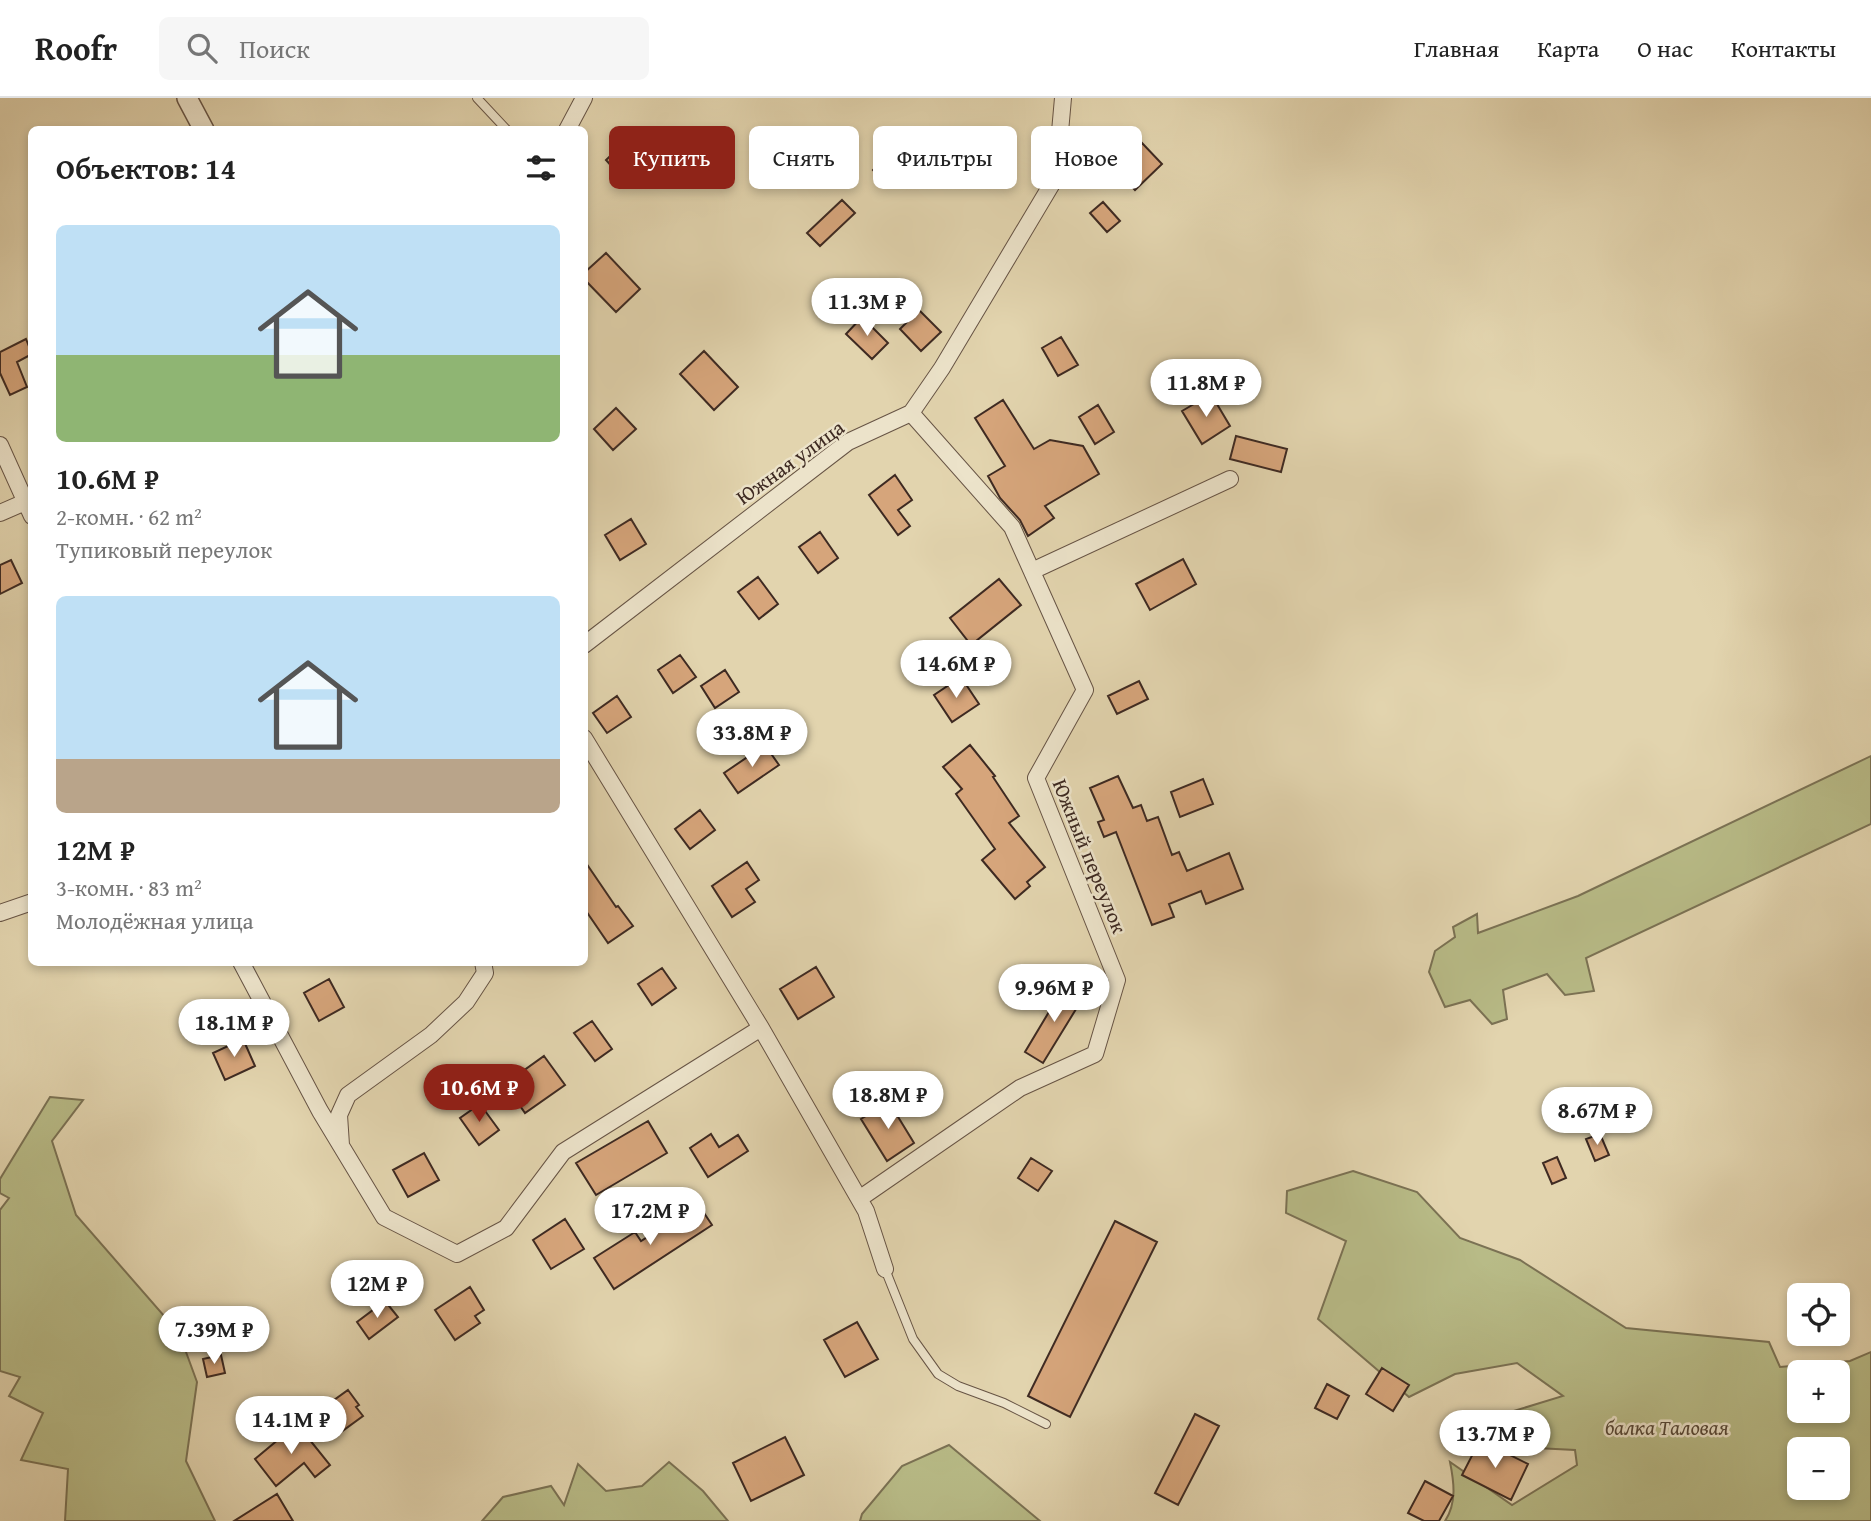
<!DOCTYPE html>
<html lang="ru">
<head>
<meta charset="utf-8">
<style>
  body { margin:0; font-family:"Gentium Book Plus",serif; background:#f6f6f6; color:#222; height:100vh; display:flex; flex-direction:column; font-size:26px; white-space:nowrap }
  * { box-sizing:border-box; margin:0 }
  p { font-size:23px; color:#767676 }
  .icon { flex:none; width:38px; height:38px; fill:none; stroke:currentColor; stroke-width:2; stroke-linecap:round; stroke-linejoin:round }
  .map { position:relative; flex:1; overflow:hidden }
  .drawer { position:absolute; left:28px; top:28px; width:560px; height:840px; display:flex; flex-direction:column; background:#fff; border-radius:10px; box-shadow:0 4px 10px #0003 }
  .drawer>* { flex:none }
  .top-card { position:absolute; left:609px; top:28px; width:665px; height:63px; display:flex; gap:14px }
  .tools { position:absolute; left:1787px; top:1185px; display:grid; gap:14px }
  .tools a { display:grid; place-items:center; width:63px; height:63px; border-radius:10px; background:#fff; box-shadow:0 4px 10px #0003; font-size:35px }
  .price { position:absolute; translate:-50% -60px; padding:0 16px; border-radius:24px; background:#fff; color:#222; font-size:23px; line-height:46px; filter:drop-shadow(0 2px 4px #0008) }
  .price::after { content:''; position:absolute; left:50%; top:42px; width:21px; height:16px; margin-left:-10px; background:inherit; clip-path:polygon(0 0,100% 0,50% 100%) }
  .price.on { background:#8f2418; color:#fff }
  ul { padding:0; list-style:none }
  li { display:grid; align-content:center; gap:14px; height:371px; padding:0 28px }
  li span { display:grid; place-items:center; height:217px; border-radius:10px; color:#555 }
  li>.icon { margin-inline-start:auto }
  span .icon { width:126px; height:126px; fill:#fffc; stroke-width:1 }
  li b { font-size:30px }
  h2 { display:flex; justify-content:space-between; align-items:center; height:84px; padding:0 28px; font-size:30px }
  .tag { padding:0 24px; border-radius:10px; background:#fff; box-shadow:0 4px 10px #0003; font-size:24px; line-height:63px }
  .tag.on { background:#8f2418; color:#fff }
  header { display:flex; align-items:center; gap:42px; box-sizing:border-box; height:98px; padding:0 35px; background:#fff; border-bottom:2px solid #e0e0e0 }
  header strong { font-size:33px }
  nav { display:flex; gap:38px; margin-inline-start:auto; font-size:24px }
  .search { width:490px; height:63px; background:#f6f6f6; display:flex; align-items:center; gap:18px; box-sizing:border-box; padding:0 24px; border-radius:10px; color:#767676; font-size:26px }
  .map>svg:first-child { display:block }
</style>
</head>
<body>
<header>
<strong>Roofr</strong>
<div class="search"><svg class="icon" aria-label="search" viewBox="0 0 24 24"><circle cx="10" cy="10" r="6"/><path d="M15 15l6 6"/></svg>Поиск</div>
<nav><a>Главная</a><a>Карта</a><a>О нас</a><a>Контакты</a></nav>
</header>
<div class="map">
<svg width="1871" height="1423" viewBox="0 0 1871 1423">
  <rect width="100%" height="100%" fill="#e2d4ae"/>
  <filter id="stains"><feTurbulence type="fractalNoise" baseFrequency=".00286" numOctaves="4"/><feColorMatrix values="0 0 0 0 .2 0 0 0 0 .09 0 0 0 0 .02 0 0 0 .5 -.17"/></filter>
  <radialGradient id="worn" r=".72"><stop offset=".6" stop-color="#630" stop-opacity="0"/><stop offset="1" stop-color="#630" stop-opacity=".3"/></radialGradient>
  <!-- green -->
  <path fill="#b8bb87" stroke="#7b7254" stroke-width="2" fill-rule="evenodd" d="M1871 658V726L1586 860 1594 893 1565 897 1547 876 1503 892 1507 921 1492 926 1470 902 1445 909 1429 874 1435 853 1455 839 1453 829 1477 816 1478 835 1578 798Z
    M50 999 83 1002 52 1043 76 1117 179 1235 197 1284 186 1363 215 1423H65L68 1371 21 1362 43 1315 9 1298 20 1279 0 1273V1112L9 1100 0 1095V1081Z
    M1353 1073 1417 1094 1460 1140 1520 1162 1626 1230 1769 1244 1780 1269 1850 1263 1871 1254V1423H1445C1457 1405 1454 1384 1450 1364L1512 1407 1577 1367 1575 1352 1536 1350 1507 1315 1563 1298 1517 1265 1455 1276 1409 1299 1318 1221 1346 1143 1286 1115 1287 1093ZM1799 1274H1838V1312H1799ZM1799 1351H1838V1390H1799Z
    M949 1347 1040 1423H860L862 1416 902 1368Z
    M669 1364 703 1393 728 1423H482L503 1399 551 1388 564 1407 578 1366 606 1393 642 1388Z"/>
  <!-- building -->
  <path fill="#d6a57b" stroke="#3e2a22" stroke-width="2" d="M907 40 920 54 886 86 873 72Z
    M628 41 648 62 625 83 606 62Z
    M1142 45 1162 66 1135 92 1115 71Z
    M842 102 855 115 820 148 807 135Z
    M1103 104 1120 123 1107 134 1090 115Z
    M606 155 640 191 616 214 584 181V175Z
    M919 212 941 234 921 253 900 231Z
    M862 219 888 245 872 261 846 236Z
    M1061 239 1078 267 1058 278 1042 250Z
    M26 241 32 256 17 264 27 289 10 297 0 275V254Z
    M704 253 738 289 714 312 680 276Z
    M1211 296 1230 328 1202 346 1182 313Z
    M1003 302 1034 351 1050 342 1083 348 1099 376 1045 408 1054 420 1028 438 1020 422 1000 400 988 378 1005 368 975 320Z
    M1098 307 1114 334 1095 346 1079 319Z
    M616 310 636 331 613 352 594 331Z
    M1236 338 1287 351 1281 374 1230 361Z
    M895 377 912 402 898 412 910 428 898 437 869 397Z
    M631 421 646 446 620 462 605 437Z
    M820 434 838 460 818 475 799 449Z
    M1183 461 1196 486 1150 512 1136 486Z
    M11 462 22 485 0 496V467Z
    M758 479 778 506 759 521 738 494Z
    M999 481 1021 507 971 547 950 520Z
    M680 557 696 579 673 595 658 572Z
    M725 572 739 594 715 610 701 588Z
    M961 579 979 606 952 624 934 597Z
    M1139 583 1148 601 1117 616 1108 598Z
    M617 598 631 619 607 635 593 615Z
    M765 647 779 667 738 695 724 675Z
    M970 647 995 678 993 679 1019 718 1009 725 1045 769 1027 784 1030 788 1015 801 982 762 995 751 956 696 962 691 943 669Z
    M1118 678 1133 710 1141 707 1147 723 1158 719 1172 757 1179 754 1187 773 1229 755 1243 791 1206 806 1201 793 1169 806 1174 819 1152 827 1116 734 1104 739 1098 724 1104 722 1090 690Z
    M1203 681 1213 706 1180 719 1171 694Z
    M700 712 715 732 690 751 675 731Z
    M584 762 616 809 618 808 633 828 608 845 584 810Z
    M747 764 759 782 746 791 755 804 732 819 712 788Z
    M816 869 834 899 798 921 780 891Z
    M662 870 676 890 652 907 638 886Z
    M329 881 344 909 319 923 304 895Z
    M1065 887 1084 898 1043 965 1025 954Z
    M592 923 612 951 595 963 574 935Z
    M243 941 255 968 225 982 213 955Z
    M544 958 565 987 525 1015 505 986Z
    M889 1004 914 1045 887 1063 861 1021Z
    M480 1006 499 1032 479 1047 460 1020Z
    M648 1023 667 1055 596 1097 576 1065Z
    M711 1036 719 1049 738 1037 748 1053 708 1079 690 1050Z
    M1600 1036 1609 1057 1595 1063 1586 1041Z
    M424 1055 439 1082 408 1099 393 1072Z
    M1557 1059 1566 1080 1552 1086 1543 1065Z
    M1031 1060 1052 1073 1038 1093 1018 1080Z
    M698 1106 712 1127 614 1191 594 1160 635 1134 641 1143Z
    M565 1121 584 1151 551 1171 533 1142Z
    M1115 1123 1157 1144 1070 1319 1028 1298Z
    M470 1189 484 1212 475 1218 480 1225 455 1242 435 1212Z
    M385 1203 398 1219 369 1241 357 1224Z
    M857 1224 878 1261 845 1279 824 1242Z
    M221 1257 225 1275 207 1279 203 1261Z
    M1382 1270 1409 1287 1393 1313 1366 1296Z
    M1327 1286 1349 1298 1337 1321 1315 1310Z
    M348 1292 359 1307 356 1309 363 1318 341 1334 323 1310Z
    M1195 1316 1219 1328 1178 1407 1155 1395Z
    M297 1326 330 1367 315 1379 304 1365 276 1388 255 1361Z
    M785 1339 804 1377 751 1403 733 1365Z
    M1480 1342 1528 1366 1511 1402 1462 1377Z
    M1425 1383 1453 1398 1439 1423H1424L1408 1415Z
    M277 1396 293 1423H234Z"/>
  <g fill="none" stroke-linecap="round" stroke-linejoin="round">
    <defs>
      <path id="service" d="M477 0 507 32
        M885 1171 913 1241 938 1276 958 1288 1004 1305 1046 1326"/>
      <path id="minor" d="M567 32 584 0
        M0 347 32 418
        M0 415 32 401
        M1032 473 1230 381
        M584 547 848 344 911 315 942 270 1056 79 1063 0
        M584 640 761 930 866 1113 885 1171
        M0 815 32 804
        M241 864 320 1013 384 1119 457 1156 506 1130 563 1054 761 930
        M341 1047 339 1017 348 997 431 937 466 904 485 875 483 864
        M859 1101 1020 990 1095 956 1117 882 1036 680 1085 592 1012 429 911 315"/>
      <path id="tertiary" d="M187 0 204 32"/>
    </defs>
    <!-- service casing -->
    <use href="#service" stroke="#675445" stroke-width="10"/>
    <!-- minor casing -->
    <use href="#minor" stroke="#675445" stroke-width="18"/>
    <!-- tertiary casing -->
    <use href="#tertiary" stroke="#675445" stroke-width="22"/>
    <!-- service -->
    <use href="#service" stroke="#ece3ca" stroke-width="8"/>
    <!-- minor -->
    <use href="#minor" stroke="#ece3ca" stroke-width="16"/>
    <!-- tertiary -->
    <use href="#tertiary" stroke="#ece3ca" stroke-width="19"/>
  </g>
  <g text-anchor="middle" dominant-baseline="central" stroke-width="5" stroke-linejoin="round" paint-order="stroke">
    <!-- street labels -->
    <g font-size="21" fill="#3e2a22" stroke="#ece3ca">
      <text transform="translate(790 364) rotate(-36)">Южная улица</text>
      <text transform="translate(1090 758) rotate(68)">Южный переулок</text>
    </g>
    <!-- park labels -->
    <g font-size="21" font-style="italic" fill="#564736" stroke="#ece3ca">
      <text x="1667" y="1329">балка Таловая</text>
    </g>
  </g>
  <rect width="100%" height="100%" filter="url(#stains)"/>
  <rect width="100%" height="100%" fill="url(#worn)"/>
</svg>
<div class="tools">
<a><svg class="icon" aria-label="locate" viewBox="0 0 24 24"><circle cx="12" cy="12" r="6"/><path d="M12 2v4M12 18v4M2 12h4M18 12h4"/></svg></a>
<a>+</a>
<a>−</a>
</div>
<b class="price" style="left:867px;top:240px">11.3M ₽</b>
<b class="price" style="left:1206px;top:321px">11.8M ₽</b>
<b class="price" style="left:956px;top:602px">14.6M ₽</b>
<b class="price" style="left:752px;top:671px">33.8M ₽</b>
<b class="price" style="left:1054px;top:926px">9.96M ₽</b>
<b class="price" style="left:234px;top:961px">18.1M ₽</b>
<b class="price on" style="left:479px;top:1026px">10.6M ₽</b>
<b class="price" style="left:888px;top:1033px">18.8M ₽</b>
<b class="price" style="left:1597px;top:1049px">8.67M ₽</b>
<b class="price" style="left:650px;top:1149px">17.2M ₽</b>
<b class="price" style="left:377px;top:1222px">12M ₽</b>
<b class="price" style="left:214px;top:1268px">7.39M ₽</b>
<b class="price" style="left:291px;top:1358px">14.1M ₽</b>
<b class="price" style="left:1495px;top:1372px">13.7M ₽</b>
<div class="top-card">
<a class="tag on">Купить</a>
<a class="tag">Снять</a>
<a class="tag">Фильтры</a>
<a class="tag">Новое</a>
</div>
<section class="drawer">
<h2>Объектов: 14<svg class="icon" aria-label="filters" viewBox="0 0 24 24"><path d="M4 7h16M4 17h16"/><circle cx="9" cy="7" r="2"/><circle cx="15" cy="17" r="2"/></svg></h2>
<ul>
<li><span style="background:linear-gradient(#bfe0f5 60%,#8fb573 0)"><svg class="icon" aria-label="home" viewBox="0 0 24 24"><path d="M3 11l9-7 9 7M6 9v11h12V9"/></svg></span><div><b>10.6M ₽</b><p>2-комн. · 62 m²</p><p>Тупиковый переулок</p></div></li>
<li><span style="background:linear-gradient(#bfe0f5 75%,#b9a48a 0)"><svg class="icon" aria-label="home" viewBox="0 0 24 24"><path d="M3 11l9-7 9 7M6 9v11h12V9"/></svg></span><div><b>12M ₽</b><p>3-комн. · 83 m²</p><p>Молодёжная улица</p></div></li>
</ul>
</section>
</div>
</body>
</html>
